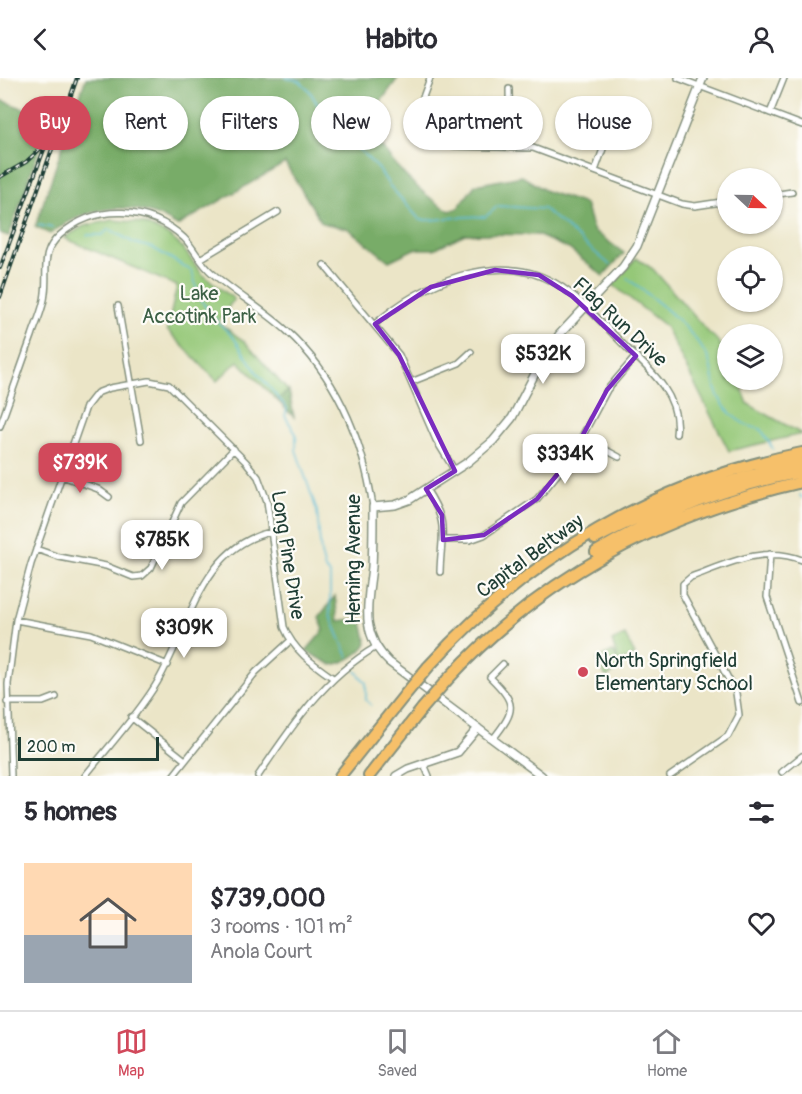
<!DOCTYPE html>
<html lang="en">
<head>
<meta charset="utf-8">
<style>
  body { margin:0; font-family:Pangolin,sans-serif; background:#f2f2f3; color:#2b2b33; height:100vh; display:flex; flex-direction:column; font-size:22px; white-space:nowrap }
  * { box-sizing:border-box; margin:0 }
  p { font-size:20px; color:#7c7c81 }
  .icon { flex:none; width:33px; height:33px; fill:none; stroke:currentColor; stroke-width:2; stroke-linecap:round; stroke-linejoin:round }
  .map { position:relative; height:698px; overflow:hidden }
  .side { display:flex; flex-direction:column; background:#fff; flex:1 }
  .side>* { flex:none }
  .hud { position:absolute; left:18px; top:18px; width:766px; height:54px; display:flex; gap:12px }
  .needle { width:39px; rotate:112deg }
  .tools { position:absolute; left:717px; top:90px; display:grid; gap:12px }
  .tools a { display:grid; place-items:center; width:66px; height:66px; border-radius:50%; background:#fff; box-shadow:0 2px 4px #0004; font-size:30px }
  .scale { position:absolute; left:18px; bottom:15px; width:141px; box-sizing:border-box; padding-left:6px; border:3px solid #1f3d34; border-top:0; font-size:16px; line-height:21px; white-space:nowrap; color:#1f3d34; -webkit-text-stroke:4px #fdfcf7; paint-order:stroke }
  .price { position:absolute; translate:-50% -51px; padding:0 14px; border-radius:12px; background:#fff; color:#222; font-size:20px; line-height:39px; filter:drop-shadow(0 2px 3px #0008) }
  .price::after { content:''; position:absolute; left:50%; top:36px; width:18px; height:14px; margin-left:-9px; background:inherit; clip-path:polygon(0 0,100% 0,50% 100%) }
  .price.selected { background:#d1495b; color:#fff }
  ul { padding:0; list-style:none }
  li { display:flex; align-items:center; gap:18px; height:150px; padding:0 24px }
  li span { display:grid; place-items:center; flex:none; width:168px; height:120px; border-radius:0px; color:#555 }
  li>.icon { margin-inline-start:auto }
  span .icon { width:72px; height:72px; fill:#fffc; stroke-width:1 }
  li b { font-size:26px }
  h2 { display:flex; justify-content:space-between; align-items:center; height:72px; padding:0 24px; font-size:26px }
  .pill { padding:0 21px; border-radius:27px; background:#fff; box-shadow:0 2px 4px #0004; font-size:21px; line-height:54px }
  .pill.selected { background:#d1495b; color:#fff }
  header { display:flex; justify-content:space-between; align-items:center; height:78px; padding:0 24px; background:#fff; font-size:27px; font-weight:700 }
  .tabs { display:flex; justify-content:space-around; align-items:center; height:84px; border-top:2px solid #e1e1e2; background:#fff; font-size:16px; color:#7c7c81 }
  .tabs a { display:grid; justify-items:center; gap:3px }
  .tabs .selected { color:#d1495b }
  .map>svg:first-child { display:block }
</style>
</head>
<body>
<header><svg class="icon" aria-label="back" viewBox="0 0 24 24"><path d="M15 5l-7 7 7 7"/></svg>Habito<svg class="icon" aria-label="person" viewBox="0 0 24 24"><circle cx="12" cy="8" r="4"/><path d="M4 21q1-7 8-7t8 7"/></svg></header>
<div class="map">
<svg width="802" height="698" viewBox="0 0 802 698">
  <rect width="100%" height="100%" fill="#fdfcf7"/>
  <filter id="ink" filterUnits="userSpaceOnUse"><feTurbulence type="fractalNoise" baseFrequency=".0167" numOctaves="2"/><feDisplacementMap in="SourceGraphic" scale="12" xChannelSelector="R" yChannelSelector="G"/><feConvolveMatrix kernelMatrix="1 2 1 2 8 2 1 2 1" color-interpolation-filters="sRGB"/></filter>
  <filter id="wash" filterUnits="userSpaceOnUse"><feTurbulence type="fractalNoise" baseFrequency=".008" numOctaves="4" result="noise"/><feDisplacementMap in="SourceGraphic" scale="24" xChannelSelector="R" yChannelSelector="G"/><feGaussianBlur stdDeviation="1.35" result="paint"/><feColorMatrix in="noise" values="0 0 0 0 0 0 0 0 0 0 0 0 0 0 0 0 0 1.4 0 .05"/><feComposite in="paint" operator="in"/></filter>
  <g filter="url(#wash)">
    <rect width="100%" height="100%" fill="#ebe5c7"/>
    <!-- green -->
    <path fill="#95c878" stroke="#5a8256" stroke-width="1.5" d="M113 142 143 145 168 157 182 169 202 196 234 221 218 244 245 264 288 313 277 322 238 283 217 303 167 252 177 208 64 160 84 148Z
      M636 180 653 191 709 255C725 266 728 282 728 302H739L748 326 802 356 729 373 665 248 613 207Z
      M625 557 635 577 619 584 622 590 606 599 597 581 613 574 618 582 612 563Z"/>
    <!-- forest -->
    <path fill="#78ac68" stroke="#4c744e" stroke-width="1.5" d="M86 0H398L366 44C387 81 414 112 450 133L458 130 475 107 522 98 546 113 585 126 593 152 624 175 603 198 569 171 537 157 465 156 434 171H414L389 183 347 150 322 145 285 85 177 148C135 120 89 127 50 156L35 149Z
      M0 22 50 40 9 158 0 155Z
      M289 313 294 339 277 322Z
      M335 518 338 543 361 540 367 565C362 575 343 586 332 587L306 573 324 552 319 539Z"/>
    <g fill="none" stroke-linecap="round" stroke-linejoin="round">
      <!-- stream -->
      <path stroke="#57bad6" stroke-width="1.5" d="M286 0 300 3 309 12 325 39 378 90 389 107 420 142C443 143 462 136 485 139L498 128 544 131 610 187
        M38 147 53 150
        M87 157H102L109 151 134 165 153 170 192 193 198 216 209 235 234 260 258 296 287 330 285 338 296 356V372L317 433 321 476 325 491 330 496V537L348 579
        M627 200C655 222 689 246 707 278 712 287 712 300 715 310 722 331 739 348 761 351L773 371
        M800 417 802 420
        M356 593 366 605V622L371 627"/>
    </g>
  </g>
  <g filter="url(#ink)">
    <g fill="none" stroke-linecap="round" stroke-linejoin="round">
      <defs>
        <path id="minor" d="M430 0 422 22 421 39 429 55 442 65 456 68 533 70 682 126 695 128 728 123
          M678 0 802 47
          M509 11 510 67
          M770 35 784 0
          M595 93 607 60V47
          M772 117 792 114
          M200 181 278 134
          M324 187 399 277 436 362 455 393
          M118 228 141 362
          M375 246C421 206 496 171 555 205 583 221 606 250 629 272 653 294 681 320 676 356
          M411 304 459 285 471 274
          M0 348C11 318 21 288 32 258 36 245 44 230 45 215 48 192 40 175 60 157 96 125 150 128 184 160 195 171 200 185 212 195 236 216 264 232 287 253 338 300 363 362 373 429
          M583 360 619 379
          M62 398 98 411 109 419
          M426 411C450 448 441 454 440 494
          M443 462H470L484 457 537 421 570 381 607 312 636 278
          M36 471 59 479 106 488 133 499 142 498 151 490 181 425 234 371
          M770 476 767 519 802 625
          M16 542 91 556 168 587
          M7 624H43L56 619
          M131 639 185 682
          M493 661C517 631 516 625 490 599L503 586
          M424 686 429 698
          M782 694 802 678
          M11 698 8 606 16 542 31 486 86 329 97 315 110 310 149 303 169 307 246 384 258 399 267 423 284 549C294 573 313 586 333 600
          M85 698C108 669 135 640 155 608 189 554 199 469 271 454
          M173 698 256 594 290 563
          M258 698C291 649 324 599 376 569
          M670 698 728 658 739 637 736 615 683 517V506L691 499C727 486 763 467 802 482"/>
        <path id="tertiary" d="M396 698 408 691 458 674 478 650
          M542 698 389 584C359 555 368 525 372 489 373 469 373 449 373 429L395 427 409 422 468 384 493 363 512 340 541 284 559 257 623 189 637 168 703 0"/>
        <path id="motorway" d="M595 461C661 426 728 400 802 385
          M596 474C660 436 729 407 802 394
          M428 589C527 479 658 403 802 375
          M447 602C545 496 663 436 802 404
          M340 698 404 618
          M369 698 422 631"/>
      </defs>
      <!-- minor casing -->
      <use href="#minor" stroke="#85917e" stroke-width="8"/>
      <!-- tertiary casing -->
      <use href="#tertiary" stroke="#85917e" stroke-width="10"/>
      <!-- motorway casing -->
      <use href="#motorway" stroke="#85917e" stroke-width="14"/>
      <!-- minor -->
      <use href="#minor" stroke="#fff" stroke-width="5"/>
      <!-- tertiary -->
      <use href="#tertiary" stroke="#fff" stroke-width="7"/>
      <!-- motorway -->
      <use href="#motorway" stroke="#f6c06b" stroke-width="10"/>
      <defs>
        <path id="rail" d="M0 99 26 84 41 70
          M0 190 46 66
          M0 219 77 0"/>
      </defs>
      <!-- rail casing -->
      <use href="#rail" stroke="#1f3d34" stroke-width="4"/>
      <!-- rail -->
      <use href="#rail" stroke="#fdfcf7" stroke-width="1.5" stroke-dasharray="4.5" stroke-linecap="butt"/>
      <defs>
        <path id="motorway-bridge" d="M404 618 428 589
          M422 631 447 602"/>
      </defs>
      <!-- motorway-bridge casing -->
      <use href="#motorway-bridge" stroke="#85917e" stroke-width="14" stroke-linecap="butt"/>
      <!-- motorway-bridge -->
      <use href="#motorway-bridge" stroke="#f6c06b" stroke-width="10"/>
    </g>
  </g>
  <!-- marked area -->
  <path fill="none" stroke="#7b2cbf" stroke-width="4.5" stroke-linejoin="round" d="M495 192 539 197 572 218 636 278 607 312 570 381 537 421 484 457 443 462 442 437 426 411 455 393 399 277 375 246 431 209Z"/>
  <!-- markers -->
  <circle fill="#d1495b" stroke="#fdfcf7" stroke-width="2" cx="583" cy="594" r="6"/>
  <g text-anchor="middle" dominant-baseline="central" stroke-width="4.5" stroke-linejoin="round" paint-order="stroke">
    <!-- park labels -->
    <g font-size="20" fill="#3c6045" stroke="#fdfcf7">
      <text x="199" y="215">Lake<tspan x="199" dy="23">Accotink Park</tspan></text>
    </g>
    <!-- street labels -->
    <g font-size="20" fill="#1f3d34" stroke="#fdfcf7">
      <text transform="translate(620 244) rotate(43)">Flag Run Drive</text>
      <text transform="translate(288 477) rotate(81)">Long Pine Drive</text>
      <text transform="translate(530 478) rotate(-36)">Capital Beltway</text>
      <text transform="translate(353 481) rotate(-90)">Heming Avenue</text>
    </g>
    <!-- poi labels -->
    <g font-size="20" fill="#1f3d34" stroke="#fdfcf7" text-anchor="start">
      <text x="595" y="582">North Springfield<tspan x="595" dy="23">Elementary School</tspan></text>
    </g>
  </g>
</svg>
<div class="tools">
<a><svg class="needle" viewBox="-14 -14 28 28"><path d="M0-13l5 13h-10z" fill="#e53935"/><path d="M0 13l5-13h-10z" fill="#7c7c81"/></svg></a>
<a><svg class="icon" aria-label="locate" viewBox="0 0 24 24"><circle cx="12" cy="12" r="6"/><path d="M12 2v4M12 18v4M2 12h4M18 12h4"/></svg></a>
<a><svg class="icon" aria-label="layers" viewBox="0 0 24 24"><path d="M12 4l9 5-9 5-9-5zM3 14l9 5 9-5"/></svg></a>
</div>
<div class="scale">200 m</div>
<b class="price" style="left:543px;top:307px">$532K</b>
<b class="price" style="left:565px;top:407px">$334K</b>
<b class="price selected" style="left:80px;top:416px">$739K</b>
<b class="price" style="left:162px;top:493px">$785K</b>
<b class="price" style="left:184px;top:581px">$309K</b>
<div class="hud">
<a class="pill selected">Buy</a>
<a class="pill">Rent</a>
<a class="pill">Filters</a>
<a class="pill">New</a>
<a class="pill">Apartment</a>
<a class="pill">House</a>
</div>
</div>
<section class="side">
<h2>5 homes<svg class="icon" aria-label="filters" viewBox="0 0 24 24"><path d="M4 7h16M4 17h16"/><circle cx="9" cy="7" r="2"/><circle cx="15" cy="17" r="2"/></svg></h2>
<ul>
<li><span style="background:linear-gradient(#ffd9b3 60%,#9aa5b1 0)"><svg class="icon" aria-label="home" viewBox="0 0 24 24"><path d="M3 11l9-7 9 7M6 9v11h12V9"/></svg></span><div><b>$739,000</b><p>3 rooms · 101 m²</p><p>Anola Court</p></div><svg class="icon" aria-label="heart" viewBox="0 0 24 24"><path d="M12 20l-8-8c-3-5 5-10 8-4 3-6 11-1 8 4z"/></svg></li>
</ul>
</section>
<nav class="tabs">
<a class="selected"><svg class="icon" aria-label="map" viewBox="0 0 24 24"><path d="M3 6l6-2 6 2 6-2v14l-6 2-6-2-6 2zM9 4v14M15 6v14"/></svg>Map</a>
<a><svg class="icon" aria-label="saved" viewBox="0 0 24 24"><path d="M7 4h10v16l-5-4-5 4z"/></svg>Saved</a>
<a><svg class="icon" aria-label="home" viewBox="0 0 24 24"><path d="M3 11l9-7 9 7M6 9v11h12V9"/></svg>Home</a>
</nav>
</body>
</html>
